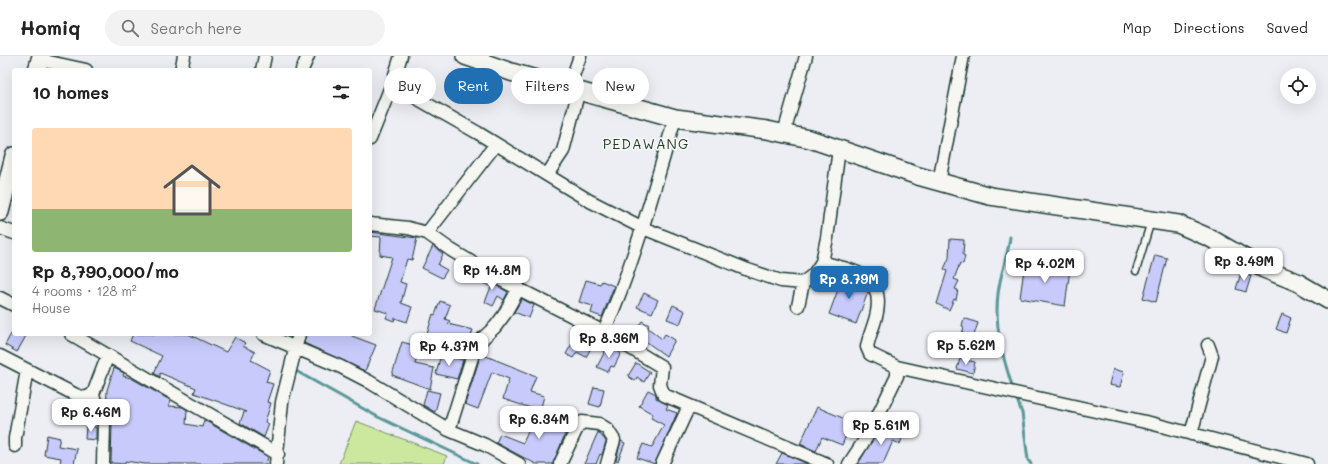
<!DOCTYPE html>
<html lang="en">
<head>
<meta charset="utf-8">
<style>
  body { margin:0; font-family:Mali,sans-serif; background:#f2f2f2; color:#222; height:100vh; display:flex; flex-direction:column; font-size:15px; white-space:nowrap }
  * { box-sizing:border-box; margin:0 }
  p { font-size:13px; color:#767676 }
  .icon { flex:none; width:22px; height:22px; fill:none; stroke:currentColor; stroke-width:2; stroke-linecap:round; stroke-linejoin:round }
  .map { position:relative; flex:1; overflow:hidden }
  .side { position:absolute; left:12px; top:12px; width:360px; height:268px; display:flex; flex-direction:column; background:#fff; border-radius:4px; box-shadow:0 4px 16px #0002 }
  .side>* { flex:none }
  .banner { position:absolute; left:384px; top:12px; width:380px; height:36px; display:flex; gap:8px }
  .fabs { position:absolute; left:1280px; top:12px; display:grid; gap:8px }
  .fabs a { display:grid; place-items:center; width:36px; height:36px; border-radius:50%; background:#fff; box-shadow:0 4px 16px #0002; font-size:20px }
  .price { position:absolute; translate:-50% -34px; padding:0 9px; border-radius:8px; background:#fff; color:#222; font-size:13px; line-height:26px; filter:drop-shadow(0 1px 2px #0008) }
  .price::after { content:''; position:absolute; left:50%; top:24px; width:12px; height:9px; margin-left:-6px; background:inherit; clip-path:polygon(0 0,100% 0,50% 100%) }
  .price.current { background:#1f6fb2; color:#fff }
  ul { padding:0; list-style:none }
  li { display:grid; align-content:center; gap:8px; height:212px; padding:0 20px }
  li span { display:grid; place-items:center; height:124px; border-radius:4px; color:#555 }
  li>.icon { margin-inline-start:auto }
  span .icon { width:72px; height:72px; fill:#fffc; stroke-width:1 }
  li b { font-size:17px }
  h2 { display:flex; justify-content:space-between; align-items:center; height:48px; padding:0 20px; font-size:17px }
  .chip { padding:0 14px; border-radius:18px; background:#fff; box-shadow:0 4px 16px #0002; font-size:14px; line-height:36px }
  .chip.current { background:#1f6fb2; color:#fff }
  header { display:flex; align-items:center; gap:24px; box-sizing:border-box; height:56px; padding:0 20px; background:#fff; border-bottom:1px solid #e0e0e0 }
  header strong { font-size:19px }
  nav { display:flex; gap:22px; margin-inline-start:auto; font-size:14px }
  .search { width:280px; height:36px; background:#f2f2f2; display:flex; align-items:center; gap:10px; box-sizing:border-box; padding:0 14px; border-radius:22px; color:#767676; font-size:15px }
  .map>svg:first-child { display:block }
</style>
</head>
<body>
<header>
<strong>Homiq</strong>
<div class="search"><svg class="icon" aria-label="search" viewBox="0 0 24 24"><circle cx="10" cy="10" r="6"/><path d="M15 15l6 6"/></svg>Search here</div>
<nav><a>Map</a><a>Directions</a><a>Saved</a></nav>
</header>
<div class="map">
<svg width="1328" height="408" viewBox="0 0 1328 408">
  <rect width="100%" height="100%" fill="#ededf4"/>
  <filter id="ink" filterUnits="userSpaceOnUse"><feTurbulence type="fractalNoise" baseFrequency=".025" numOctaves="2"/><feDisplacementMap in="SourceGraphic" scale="8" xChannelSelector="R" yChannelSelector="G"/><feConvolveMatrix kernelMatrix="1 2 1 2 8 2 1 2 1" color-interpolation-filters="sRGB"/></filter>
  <g filter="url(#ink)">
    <!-- green -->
    <path fill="#cce89f" stroke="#76926a" d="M356 365 447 400 444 408H339Z"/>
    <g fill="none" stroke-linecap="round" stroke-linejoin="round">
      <!-- stream -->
      <path stroke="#5a9897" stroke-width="3" d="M1010 181C1008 200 1000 218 998 238 994 271 1003 302 1013 333
        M296 315 378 361 477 408
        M1016 341 1022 357 1028 404 1031 408"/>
    </g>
    <!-- building -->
    <path fill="#c8cafc" stroke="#1f3d34" d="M370 176 417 182 412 204 407 203 400 226 406 228 401 247 412 251 407 266 395 262 394 265 386 262 388 257 375 253 392 201 380 199 381 181 370 180Z
      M950 183 964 184 963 199 965 200 963 208 960 207 954 223 959 225 955 233 958 234 956 244 954 243 949 254 937 248 947 215 944 213 949 202Z
      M433 190 443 198 438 209 447 214 442 222 422 212Z
      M1155 199 1167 202 1156 246 1143 242Z
      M1025 206 1070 213 1065 250 1020 242Z
      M475 217 508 236 504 244 498 240 493 250 485 246 491 231 473 222Z
      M1241 217 1251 220 1246 236 1236 233Z
      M843 220 859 226 868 236 856 268 829 258Z
      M586 224 600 228 602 225 614 230 602 261 591 257 593 250 579 246Z
      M644 237 658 244 652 257 637 251Z
      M522 243 534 249 529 262 514 256Z
      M440 245 450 249 445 263 450 265 448 268 473 274 467 292 427 278 433 258 435 259Z
      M673 249 685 255 680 268 667 263Z
      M1282 258 1291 262 1286 277 1276 273Z
      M964 262 978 267 974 279 978 280 976 288 960 284 964 271 962 270Z
      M642 265 649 269 648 272 662 283 665 278 675 284 666 300 637 279 640 274 637 272Z
      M588 276 597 281 586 301 577 296 573 302 566 298 577 279 584 283Z
      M11 278H27L17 296 5 289Z
      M133 278H188L226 296 235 281 245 287 243 290 255 296 251 304 270 314 266 326 273 328 267 346 271 347 265 366 269 368 264 381 240 367 244 356H247L194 337 196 332 160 317V321L154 317 162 300 130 285Z
      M306 278H353L352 280 376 289 365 315 304 287Z
      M402 286 420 291 415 308 434 312 430 333 392 319Z
      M607 291 621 297 614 311 611 310 608 316 597 311Z
      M441 298 463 304 457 323 436 318Z
      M481 298 536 320 530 336 544 340 540 355 503 343 509 323 492 316 478 353 465 348Z
      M960 303 975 306 973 317 957 313Z
      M636 307 650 316 644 326 637 321 635 325 628 320Z
      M114 312 124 317 123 320 131 322 170 344 169 350 183 351 187 354 186 368 202 371 204 364 268 401 266 408H145L125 405V408L111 407 112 368 106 356 107 334Z
      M1113 313 1124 316 1120 331 1109 329Z
      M594 331 604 333 600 351 589 348Z
      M427 334 440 337 435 356 423 349Z
      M648 334 656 338V342L659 344 668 349 666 353 677 357 655 408 637 402 643 388 652 391 664 369 651 362 653 358 639 350Z
      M817 351 852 366 842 389 822 381 816 395 800 388Z
      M537 356 569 368 553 408H536L496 387 500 378 523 387Z
      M882 368 904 377 900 388 893 385 883 408H858Z
      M86 370 96 371V384L85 383Z
      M598 376 606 385 602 399 600 398 596 408H584Z
      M47 379 60 382 58 390 77 393 74 408H60L61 402 44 399Z
      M621 385 625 387 618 405 616 404Z
      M782 397 808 408H776Z"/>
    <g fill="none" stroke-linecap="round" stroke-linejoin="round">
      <defs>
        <path id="lane" d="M1136 215 1151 165"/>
        <path id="street" d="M40 4 86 14
          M181 14 184 0
          M262 14 265 0
          M302 14 308 0
          M392 28 478 77 588 144 643 172 748 214 781 225 803 227 814 218 822 206 827 182 839 93
          M569 31 580 0
          M784 77 806 0
          M370 83 392 28 401 0
          M547 119 563 95 579 34
          M939 126 963 0
          M370 168 408 172 427 177 451 194 501 224 604 276 662 311 660 329 664 339 827 408
          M0 172 14 177
          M427 177 496 88
          M822 206C851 215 884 217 877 256 875 268 869 279 867 291L870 298 897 311V320L870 376 849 408
          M0 242 14 249
          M798 250 803 227
          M604 276C634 207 654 134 675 62
          M71 278 278 398
          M263 278 341 311 368 325 449 374 485 389 519 408
          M0 300 76 339 85 342 93 338 108 299
          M897 311 1150 367 1307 408
          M93 338 99 360 104 368 103 408
          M449 374 474 295 483 282 495 271 504 259 519 232
          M1191 378 1212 300 1208 289
          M15 390V382L27 314
          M276 408 282 346 299 278
          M560 408 577 372 582 366 599 368 607 373 614 384 607 408
          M662 408 689 350"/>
        <path id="secondary" d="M465 0 511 16 675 62 767 74 810 83 918 120 990 140 1178 168 1210 182 1264 213 1297 226 1328 244
          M37 14 41 0
          M0 156 14 100"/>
      </defs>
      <!-- lane casing -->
      <use href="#lane" stroke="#1f3d34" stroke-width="9"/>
      <!-- street casing -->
      <use href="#street" stroke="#1f3d34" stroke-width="15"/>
      <!-- secondary casing -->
      <use href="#secondary" stroke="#1f3d34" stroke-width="20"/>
      <!-- lane -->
      <use href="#lane" stroke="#f6f6f2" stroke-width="6"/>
      <!-- street -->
      <use href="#street" stroke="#f6f6f2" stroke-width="12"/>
      <!-- secondary -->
      <use href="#secondary" stroke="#f6f6f2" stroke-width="17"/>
    </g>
  </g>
  <g text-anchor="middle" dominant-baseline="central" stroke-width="3.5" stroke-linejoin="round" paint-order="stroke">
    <!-- quarter labels -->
    <g font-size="14" letter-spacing="1" fill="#1f3d34" stroke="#f6f6f2">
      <text x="646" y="87">PEDAWANG</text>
    </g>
  </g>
</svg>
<div class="fabs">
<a><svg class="icon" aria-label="locate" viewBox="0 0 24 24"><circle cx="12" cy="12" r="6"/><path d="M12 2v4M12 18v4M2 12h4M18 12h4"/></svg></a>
</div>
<b class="price" style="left:1244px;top:226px">Rp 3.49M</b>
<b class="price" style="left:1045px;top:228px">Rp 4.02M</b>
<b class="price" style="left:492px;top:235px">Rp 14.8M</b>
<b class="price current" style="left:849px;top:244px">Rp 8.79M</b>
<b class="price" style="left:609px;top:303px">Rp 8.36M</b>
<b class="price" style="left:966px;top:310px">Rp 5.62M</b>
<b class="price" style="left:449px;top:311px">Rp 4.37M</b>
<b class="price" style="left:91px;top:377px">Rp 6.46M</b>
<b class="price" style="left:539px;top:384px">Rp 6.34M</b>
<b class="price" style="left:881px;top:390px">Rp 5.61M</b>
<div class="banner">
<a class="chip">Buy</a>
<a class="chip current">Rent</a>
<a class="chip">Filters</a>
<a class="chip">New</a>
</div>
<section class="side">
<h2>10 homes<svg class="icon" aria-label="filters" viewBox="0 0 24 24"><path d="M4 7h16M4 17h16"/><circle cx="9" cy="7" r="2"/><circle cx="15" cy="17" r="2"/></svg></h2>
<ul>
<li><span style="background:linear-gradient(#ffd9b3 65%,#8fb573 0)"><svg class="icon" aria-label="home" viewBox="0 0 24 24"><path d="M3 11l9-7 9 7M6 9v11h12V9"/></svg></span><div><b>Rp 8,790,000/mo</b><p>4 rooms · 128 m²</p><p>House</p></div></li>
</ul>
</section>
</div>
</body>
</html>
